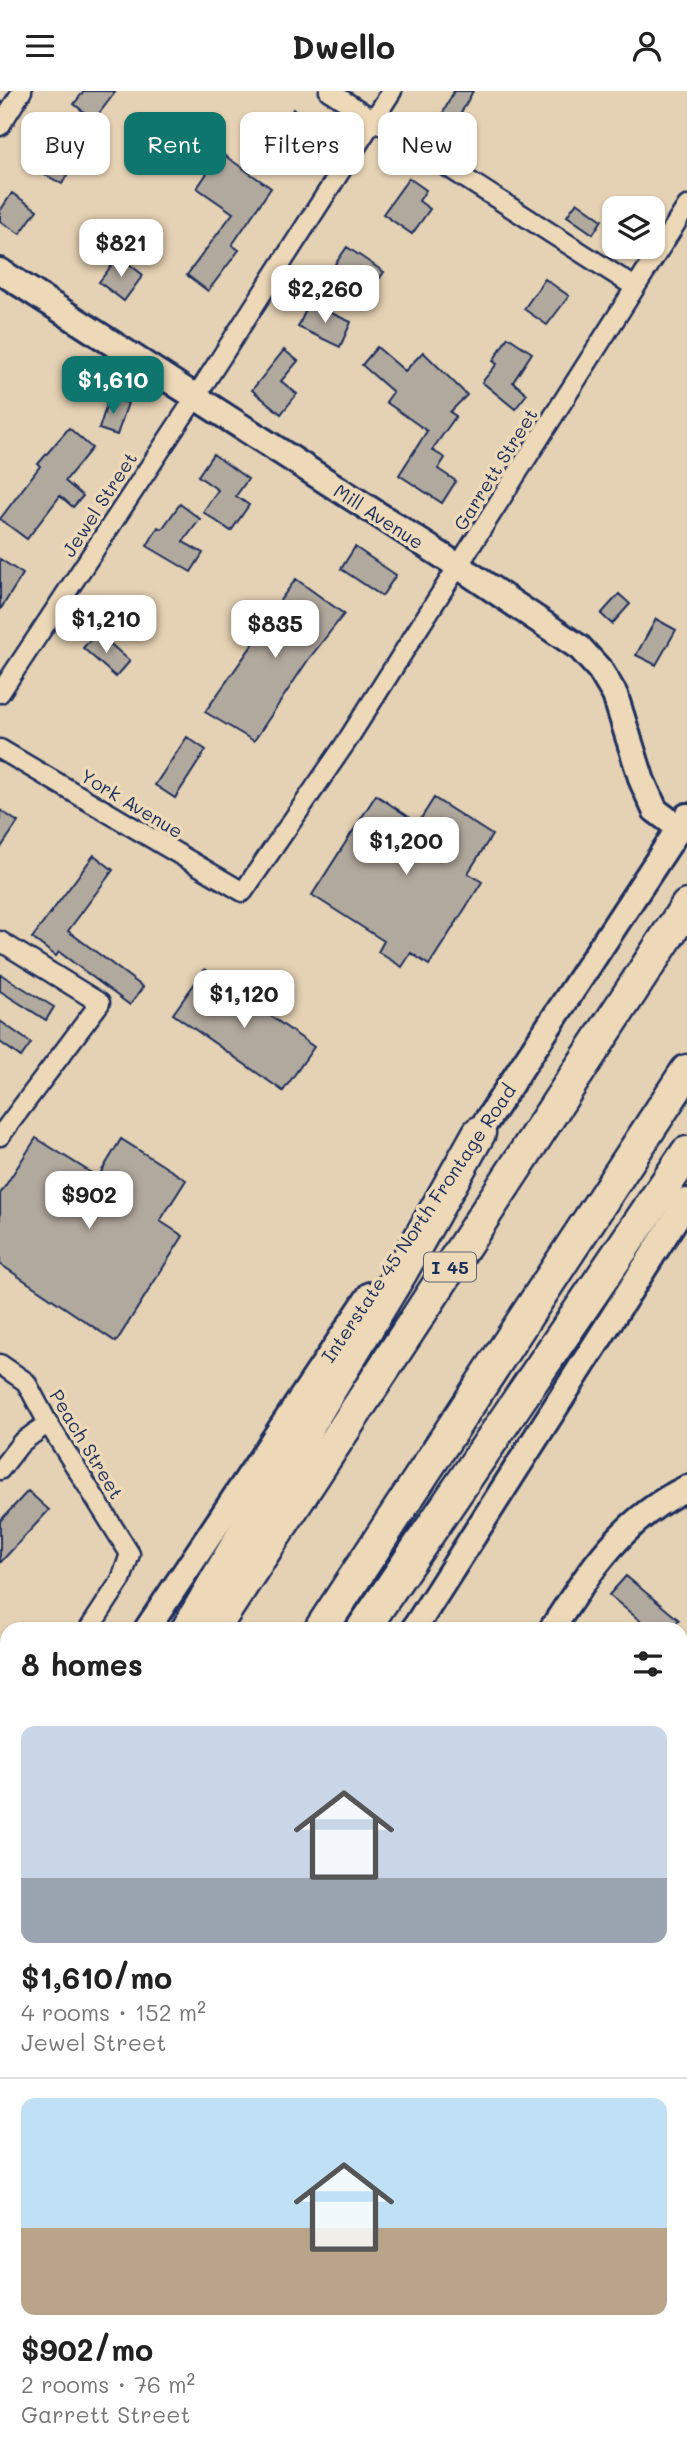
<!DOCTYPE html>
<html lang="en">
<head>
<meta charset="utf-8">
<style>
  body { margin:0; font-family:Mali,sans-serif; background:#f2f2f2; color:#222; height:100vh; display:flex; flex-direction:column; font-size:26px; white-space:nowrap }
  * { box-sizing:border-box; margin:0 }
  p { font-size:23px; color:#767676 }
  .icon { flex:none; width:38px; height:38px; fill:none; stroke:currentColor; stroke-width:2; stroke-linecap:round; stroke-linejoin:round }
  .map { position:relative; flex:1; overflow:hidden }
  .sheet { position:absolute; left:0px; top:1531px; width:688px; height:842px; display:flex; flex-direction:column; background:#fff; border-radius:21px 21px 0 0; box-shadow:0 2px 5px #0004 }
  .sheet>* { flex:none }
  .hud { position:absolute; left:21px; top:21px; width:646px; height:63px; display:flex; gap:14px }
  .buttons { position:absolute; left:602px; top:105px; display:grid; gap:14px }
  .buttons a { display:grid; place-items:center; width:63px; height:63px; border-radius:14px; background:#fff; box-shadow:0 2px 5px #0004; font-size:35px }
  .price { position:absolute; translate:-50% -60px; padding:0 16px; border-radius:14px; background:#fff; color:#222; font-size:23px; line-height:46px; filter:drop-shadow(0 2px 4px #0008) }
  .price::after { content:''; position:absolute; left:50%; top:42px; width:21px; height:16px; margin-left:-10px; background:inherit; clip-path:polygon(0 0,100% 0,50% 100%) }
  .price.active { background:#0f766e; color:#fff }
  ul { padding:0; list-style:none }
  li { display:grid; align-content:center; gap:14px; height:371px; padding:0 21px }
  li+li { border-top:2px solid #e0e0e0 }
  li span { display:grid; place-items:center; height:217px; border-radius:14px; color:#555 }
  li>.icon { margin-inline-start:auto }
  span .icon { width:126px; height:126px; fill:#fffc; stroke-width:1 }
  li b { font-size:30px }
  h2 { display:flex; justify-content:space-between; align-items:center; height:84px; padding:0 21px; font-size:30px }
  .tag { padding:0 24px; border-radius:14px; background:#fff; box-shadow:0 2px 5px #0004; font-size:24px; line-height:63px }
  .tag.active { background:#0f766e; color:#fff }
  header { display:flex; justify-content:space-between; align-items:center; height:91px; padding:0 21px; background:#fff; font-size:32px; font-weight:800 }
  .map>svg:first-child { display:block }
</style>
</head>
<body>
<header><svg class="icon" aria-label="menu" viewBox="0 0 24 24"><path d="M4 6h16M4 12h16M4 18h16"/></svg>Dwello<svg class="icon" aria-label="person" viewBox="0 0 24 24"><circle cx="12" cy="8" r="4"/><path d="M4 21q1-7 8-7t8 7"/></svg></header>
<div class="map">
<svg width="687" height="2372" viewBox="0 0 687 2372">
  <rect width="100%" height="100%" fill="#e5d1b3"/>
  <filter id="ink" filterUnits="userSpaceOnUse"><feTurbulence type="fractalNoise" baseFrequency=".0143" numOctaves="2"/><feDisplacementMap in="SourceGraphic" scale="14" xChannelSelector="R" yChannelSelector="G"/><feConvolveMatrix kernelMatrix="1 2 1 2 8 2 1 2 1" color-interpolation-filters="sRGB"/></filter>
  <g filter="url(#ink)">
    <!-- building -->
    <path fill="#b2a99e" stroke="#1b2f5e" stroke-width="2" d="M84 0H116L94 29 74 13Z
      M454 0H473L455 33 441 26Z
      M293 18 318 33 301 63 276 48Z
      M51 48 78 64 62 93 35 78Z
      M221 62 271 97 232 154 239 159 208 200 187 184 233 122 197 97Z
      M409 87 426 99 419 110 430 118 412 143 383 123Z
      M12 102 37 119 20 143 0 130V120Z
      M577 111 602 129 593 143 567 125Z
      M347 156 384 181 361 214 324 189Z
      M119 165 143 184 124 210 99 191Z
      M545 188 569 205 547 234 524 218Z
      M309 212 351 231 340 256 298 236Z
      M508 246 532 262 513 291 527 303 515 318 482 291 497 273 493 270Z
      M377 256 405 280 423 261 467 304 450 321 456 325 432 359 445 367 438 378 456 390 442 412 399 384 427 340 386 311 393 301 362 274Z
      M284 259 298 270 281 290 297 303 281 323 252 299Z
      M109 306 128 312 117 344 99 338Z
      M69 337 92 357 65 390 83 405 73 416 60 405 27 448 0 428 40 375 38 373Z
      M213 363 248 388 236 405 249 414 231 440 203 421 218 399 198 385Z
      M180 413 200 428 183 451 203 462 191 481 147 455 158 436 162 438Z
      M355 456 396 484 382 505 341 478Z
      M0 468 23 483 0 519Z
      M296 488 344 523 308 569 254 650 205 621 270 529 267 527Z
      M619 503 630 513 612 533 601 523Z
      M656 528 676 539 656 574 636 564Z
      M97 541 130 570 116 586 83 557Z
      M187 646 206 659 175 707 155 694Z
      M376 704 418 732 434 707 492 744 468 782 482 791 429 874 411 862 402 876 378 861 384 850 312 804Z
      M0 719 18 731 0 758Z
      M94 764 113 779 68 840 143 896 130 914 59 861 56 865 32 847Z
      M205 878 314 956 283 1000 173 923Z
      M0 883 54 916 46 929 0 900Z
      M0 930 31 952 21 966 0 951Z
      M36 1047 98 1086 121 1048 186 1089 160 1130 183 1145 116 1251 0 1173V1103Z
      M28 1400 49 1419 0 1472V1430Z
      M626 1485 679 1529 671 1538H650L609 1504Z"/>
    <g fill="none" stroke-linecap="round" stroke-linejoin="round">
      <defs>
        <path id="street" d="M329 0 635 196
          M0 35 22 0
          M0 602 195 307 392 0
          M0 658 243 801 345 653 687 115
          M0 850 100 912 0 1045
          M0 1273 26 1291 48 1332 130 1463 121 1489 89 1538
          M0 1379 21 1352 48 1332
          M0 1672 7 1662
          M681 1978 687 1982"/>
        <path id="secondary" d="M0 180 458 475 580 557 600 579 615 604 642 690 655 719 679 737
          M470 1055 687 725
          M147 1538 370 1204
          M414 1538 687 1110
          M552 1538C589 1481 623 1427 687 1397
          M0 1762 7 1752
          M0 2191 7 2180
          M0 2318 7 2321"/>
        <path id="highway" d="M188 1538 290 1364 401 1181 479 1042
          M213 1538 687 815
          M321 1538 687 980
          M363 1538 687 1062
          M0 1877 7 1865
          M0 2032 7 2021"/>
      </defs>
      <!-- street casing -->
      <use href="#street" stroke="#1b2f5e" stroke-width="23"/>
      <!-- secondary casing -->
      <use href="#secondary" stroke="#1b2f5e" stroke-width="30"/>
      <!-- highway casing -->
      <use href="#highway" stroke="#1b2f5e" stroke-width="37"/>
      <!-- street -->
      <use href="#street" stroke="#edd8b7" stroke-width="18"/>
      <!-- secondary -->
      <use href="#secondary" stroke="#edd8b7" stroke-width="24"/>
      <!-- highway -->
      <use href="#highway" stroke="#edd8b7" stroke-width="32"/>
    </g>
  </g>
  <g text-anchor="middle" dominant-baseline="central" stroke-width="7" stroke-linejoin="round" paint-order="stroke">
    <!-- shield labels -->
    <rect fill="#edd8b7" stroke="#5a6279" stroke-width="2" x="424" y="1161.5" width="52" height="29" rx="5"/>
    <g font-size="18" font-weight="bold" fill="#1b2f5e">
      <text x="450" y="1176">I 45</text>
    </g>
    <!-- street labels -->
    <g font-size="19" fill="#1b2f5e" stroke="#edd8b7">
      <text transform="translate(495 378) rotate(-58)">Garrett Street</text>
      <text transform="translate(99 413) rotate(-57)">Jewel Street</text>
      <text transform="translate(379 425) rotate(33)">Mill Avenue</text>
      <text transform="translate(132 712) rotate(31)">York Avenue</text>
      <text transform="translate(418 1132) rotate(-56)">Interstate 45 North Frontage Road</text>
      <text transform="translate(87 1353) rotate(59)">Peach Street</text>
    </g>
  </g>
</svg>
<div class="buttons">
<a><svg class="icon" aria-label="layers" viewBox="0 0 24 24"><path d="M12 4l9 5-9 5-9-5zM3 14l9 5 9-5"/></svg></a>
</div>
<b class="price" style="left:121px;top:188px">$821</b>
<b class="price" style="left:325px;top:234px">$2,260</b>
<b class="price active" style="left:113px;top:325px">$1,610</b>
<b class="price" style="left:106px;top:564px">$1,210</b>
<b class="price" style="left:275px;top:569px">$835</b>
<b class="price" style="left:406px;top:786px">$1,200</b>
<b class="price" style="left:244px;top:939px">$1,120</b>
<b class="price" style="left:89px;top:1140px">$902</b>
<div class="hud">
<a class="tag">Buy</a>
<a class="tag active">Rent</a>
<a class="tag">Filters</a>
<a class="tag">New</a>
</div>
<section class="sheet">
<h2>8 homes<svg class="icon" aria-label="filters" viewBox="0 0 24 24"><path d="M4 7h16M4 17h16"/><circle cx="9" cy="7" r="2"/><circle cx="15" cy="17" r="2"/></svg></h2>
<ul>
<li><span style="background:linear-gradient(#c9d6e8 70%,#9aa5b1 0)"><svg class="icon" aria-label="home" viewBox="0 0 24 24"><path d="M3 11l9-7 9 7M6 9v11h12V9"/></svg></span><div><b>$1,610/mo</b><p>4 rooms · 152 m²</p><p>Jewel Street</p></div></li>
<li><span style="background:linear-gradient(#bfe0f5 60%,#b9a48a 0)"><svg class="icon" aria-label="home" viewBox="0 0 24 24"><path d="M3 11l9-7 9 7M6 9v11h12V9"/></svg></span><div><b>$902/mo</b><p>2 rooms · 76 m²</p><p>Garrett Street</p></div></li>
</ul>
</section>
</div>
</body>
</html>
